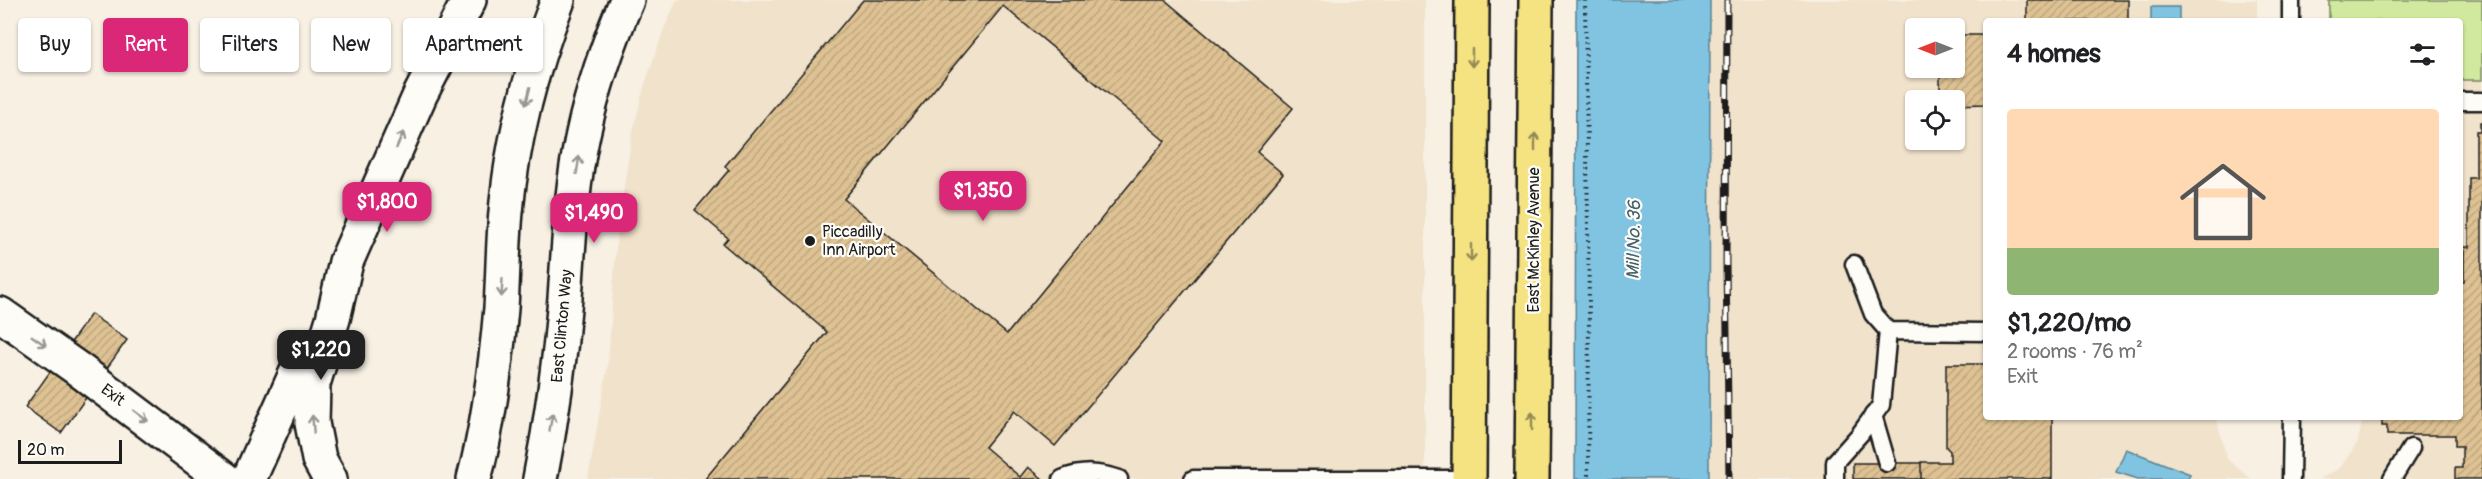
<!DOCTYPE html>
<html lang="en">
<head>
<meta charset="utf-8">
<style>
  body { margin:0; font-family:Pangolin,sans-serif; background:#f2f2f2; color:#202124; height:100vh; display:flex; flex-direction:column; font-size:22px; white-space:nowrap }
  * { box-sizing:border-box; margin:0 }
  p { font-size:20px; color:#757577 }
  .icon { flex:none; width:33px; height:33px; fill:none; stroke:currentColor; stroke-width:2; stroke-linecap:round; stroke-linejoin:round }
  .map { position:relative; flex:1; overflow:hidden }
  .sheet { position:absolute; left:1983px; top:18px; width:480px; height:402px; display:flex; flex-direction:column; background:#fff; border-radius:6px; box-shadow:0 2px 4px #0004 }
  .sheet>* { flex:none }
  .guide { position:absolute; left:18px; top:18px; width:570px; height:54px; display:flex; gap:12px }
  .needle { width:39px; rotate:270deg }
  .tools { position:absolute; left:1905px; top:18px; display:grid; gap:12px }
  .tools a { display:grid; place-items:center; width:60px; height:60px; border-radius:6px; background:#fff; box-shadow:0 2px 4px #0004; font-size:30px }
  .scale { position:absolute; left:18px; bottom:15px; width:104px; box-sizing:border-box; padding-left:6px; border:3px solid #1c1c1c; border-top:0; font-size:16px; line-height:21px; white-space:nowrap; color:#1c1c1c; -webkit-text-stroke:4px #fdfcf7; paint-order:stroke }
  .price { position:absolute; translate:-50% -51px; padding:0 14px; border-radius:12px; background:#db2777; color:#fff; font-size:20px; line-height:39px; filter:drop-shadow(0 2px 3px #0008) }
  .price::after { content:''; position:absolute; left:50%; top:36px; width:18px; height:14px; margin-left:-9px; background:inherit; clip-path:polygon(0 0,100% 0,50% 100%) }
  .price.selected { background:#222; color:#fff }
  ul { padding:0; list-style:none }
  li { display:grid; align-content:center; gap:12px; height:318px; padding:0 24px }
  li span { display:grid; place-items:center; height:186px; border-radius:6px; color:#555 }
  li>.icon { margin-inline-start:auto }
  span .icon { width:108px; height:108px; fill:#fffc; stroke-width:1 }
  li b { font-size:26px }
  h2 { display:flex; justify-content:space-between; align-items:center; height:72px; padding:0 24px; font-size:26px }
  .tag { padding:0 21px; border-radius:6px; background:#fff; box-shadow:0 2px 4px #0004; font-size:21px; line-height:54px }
  .tag.selected { background:#db2777; color:#fff }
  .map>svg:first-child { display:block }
</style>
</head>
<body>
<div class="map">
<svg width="2482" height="479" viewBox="0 0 2482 479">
  <defs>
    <pattern id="building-hatch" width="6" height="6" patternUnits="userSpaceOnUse" patternTransform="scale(1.5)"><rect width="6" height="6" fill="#dec293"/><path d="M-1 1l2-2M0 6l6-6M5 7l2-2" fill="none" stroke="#bea67e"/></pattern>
  </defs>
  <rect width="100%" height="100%" fill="#f7f0e3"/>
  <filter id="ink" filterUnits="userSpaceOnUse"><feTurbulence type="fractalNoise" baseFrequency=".0167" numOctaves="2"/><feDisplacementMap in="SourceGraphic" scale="12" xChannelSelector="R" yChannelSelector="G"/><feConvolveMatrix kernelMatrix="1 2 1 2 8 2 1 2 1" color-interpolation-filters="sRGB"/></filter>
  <g filter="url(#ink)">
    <!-- built -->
    <path fill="#f0e2cb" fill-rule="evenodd" d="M677 0H1425V479H588L608 365 617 233 632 135 644 87 664 29Z
      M1710 0H2257V21H1986V417H2216L2227 459 2251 479H1709ZM1916 28H1954V68H1916ZM1916 100H1954V140H1916Z
      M2460 80H2482V479H2320L2340 468 2358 442 2363 417H2460Z"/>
    <!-- green -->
    <path fill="#d0e99e" stroke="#76825d" stroke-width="1.5" d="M2329 0H2482V80H2460V21H2329Z"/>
    <!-- water -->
    <path fill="#81c4e2" stroke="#598193" stroke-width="1.5" d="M1576 0H1710L1709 479H1575Z
      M2151 7H2179V21H2151Z
      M2126 449 2190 474 2188 479H2138L2116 472Z"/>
    <!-- building -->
    <path fill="url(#building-hatch)" stroke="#1c1c1c" stroke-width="1.5" fill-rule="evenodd" d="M863 0H1165L1293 108 1257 152 1283 174 1055 446 1014 411 985 447 1020 477 1028 467 1043 479H705L827 332 723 244 728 238 695 210 729 170 725 166ZM1003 6 1165 141 1007 334 844 199Z
      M2027 0H2128V21H2027Z
      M1954 35H1986V104L1954 105V100H1940V68H1954Z
      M2480 122H2482V479H2455V468H2462V446H2455V435H2387V426H2382V417H2460V363H2462V341H2460V282H2464V247H2469V178H2476V131H2480Z
      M91 314 127 340 61 433 25 407Z
      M1946 364H1986V417H2052V479H1921V462H1950V451L1946 447Z
      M1853 463H1921V479H1853Z"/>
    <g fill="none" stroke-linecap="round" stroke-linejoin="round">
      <defs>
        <path id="lane" d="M2291 0V21
          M2460 101H2482
          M1854 264 1873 314 1888 331 1986 332
          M1873 415 1887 463
          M1062 479C1082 471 1099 472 1119 479
          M1193 479H1469
          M1835 479V462L1860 434 1881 405 1888 331
          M2291 479 2292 417
          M2392 479 2411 448"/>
        <path id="street" d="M0 314 78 369 224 479"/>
        <path id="secondary" d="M249 479 307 349
          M330 479 319 459 312 423 313 384 333 319 346 262 420 95 469 0
          M474 479C489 424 496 365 501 308 503 276 503 244 506 212 512 140 532 67 558 0
          M540 479C552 419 560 359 565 298 569 243 571 188 583 134 593 88 608 44 627 0"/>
        <path id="primary" d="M1469 479 1472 0
          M1532 479 1536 0"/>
      </defs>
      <!-- lane casing -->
      <use href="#lane" stroke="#1c1c1c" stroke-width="21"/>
      <!-- street casing -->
      <use href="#street" stroke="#1c1c1c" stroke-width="38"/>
      <!-- secondary casing -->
      <use href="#secondary" stroke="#1c1c1c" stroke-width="38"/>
      <!-- primary casing -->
      <use href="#primary" stroke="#1c1c1c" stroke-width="38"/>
      <!-- path -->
      <path stroke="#1c1c1c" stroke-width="4" stroke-dasharray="1.5 4.5" stroke-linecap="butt" d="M1585 0 1589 306 1588 479"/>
      <!-- lane -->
      <use href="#lane" stroke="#fdfcf7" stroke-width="16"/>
      <!-- street -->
      <use href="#street" stroke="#fdfcf7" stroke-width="33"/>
      <!-- secondary -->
      <use href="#secondary" stroke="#fdfcf7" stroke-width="33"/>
      <!-- primary -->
      <use href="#primary" stroke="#f5e382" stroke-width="33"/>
      <defs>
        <path id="rail" d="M1727 0 1726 264 1729 479"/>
      </defs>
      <!-- rail casing -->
      <use href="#rail" stroke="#1c1c1c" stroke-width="7"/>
      <!-- rail -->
      <use href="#rail" stroke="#fdfcf7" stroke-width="4.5" stroke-dasharray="14" stroke-linecap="butt"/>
    </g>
    <!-- one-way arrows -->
    <defs><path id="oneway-shaft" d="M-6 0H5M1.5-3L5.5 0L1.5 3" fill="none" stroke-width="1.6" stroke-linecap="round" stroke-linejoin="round" transform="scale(1.5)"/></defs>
    <g stroke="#938954">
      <use href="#oneway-shaft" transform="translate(1472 58) rotate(90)"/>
      <use href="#oneway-shaft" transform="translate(1535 142) rotate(-90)"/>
      <use href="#oneway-shaft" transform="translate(1471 253) rotate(90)"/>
      <use href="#oneway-shaft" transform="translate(1532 421) rotate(-90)"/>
    </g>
    <g stroke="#989794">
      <use href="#oneway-shaft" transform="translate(528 96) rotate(104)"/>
      <use href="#oneway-shaft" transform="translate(400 140) rotate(-66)"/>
      <use href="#oneway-shaft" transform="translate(578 165) rotate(-81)"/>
      <use href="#oneway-shaft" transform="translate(502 288) rotate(93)"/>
      <use href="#oneway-shaft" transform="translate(39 341) rotate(35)"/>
      <use href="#oneway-shaft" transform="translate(141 416) rotate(37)"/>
      <use href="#oneway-shaft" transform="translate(551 422) rotate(-80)"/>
      <use href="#oneway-shaft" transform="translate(313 424) rotate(-95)"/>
    </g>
  </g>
  <!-- markers -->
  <circle fill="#1c1c1c" stroke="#fdfcf7" stroke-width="2" cx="810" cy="241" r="6"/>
  <g text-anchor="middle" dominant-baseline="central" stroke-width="4.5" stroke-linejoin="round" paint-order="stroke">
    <!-- poi labels -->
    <g font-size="16" fill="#1c1c1c" stroke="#fdfcf7" text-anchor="start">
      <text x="822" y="232">Piccadilly<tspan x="822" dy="18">Inn Airport</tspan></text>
    </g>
    <!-- street labels -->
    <g font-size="16" fill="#1c1c1c" stroke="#fdfcf7">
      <text transform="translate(1534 240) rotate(-90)">East McKinley Avenue</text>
      <text transform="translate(562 326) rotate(-85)">East Clinton Way</text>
      <text transform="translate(113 395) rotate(37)">Exit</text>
    </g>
    <!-- water labels -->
    <g font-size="18" font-style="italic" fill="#445f6b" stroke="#fdfcf7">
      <text transform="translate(1634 240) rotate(-89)">Mill No. 36</text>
    </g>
  </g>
</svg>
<div class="tools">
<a><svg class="needle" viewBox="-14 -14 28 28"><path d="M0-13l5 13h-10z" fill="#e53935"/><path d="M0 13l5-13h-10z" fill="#757577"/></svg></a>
<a><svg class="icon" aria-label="locate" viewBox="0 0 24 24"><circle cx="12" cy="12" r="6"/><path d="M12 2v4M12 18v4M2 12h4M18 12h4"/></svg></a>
</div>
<div class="scale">20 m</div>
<b class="price" style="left:983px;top:222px">$1,350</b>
<b class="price" style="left:387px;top:233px">$1,800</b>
<b class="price" style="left:594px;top:244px">$1,490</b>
<b class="price selected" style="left:321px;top:381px">$1,220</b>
<div class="guide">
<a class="tag">Buy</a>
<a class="tag selected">Rent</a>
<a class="tag">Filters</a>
<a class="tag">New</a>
<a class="tag">Apartment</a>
</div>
<section class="sheet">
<h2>4 homes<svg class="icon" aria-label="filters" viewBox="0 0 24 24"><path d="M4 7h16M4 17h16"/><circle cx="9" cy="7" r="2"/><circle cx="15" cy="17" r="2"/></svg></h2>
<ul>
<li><span style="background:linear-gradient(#ffd9b3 75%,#8fb573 0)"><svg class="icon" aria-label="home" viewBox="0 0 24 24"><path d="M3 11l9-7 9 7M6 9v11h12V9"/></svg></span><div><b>$1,220/mo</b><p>2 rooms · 76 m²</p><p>Exit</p></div></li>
</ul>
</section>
</div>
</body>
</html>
